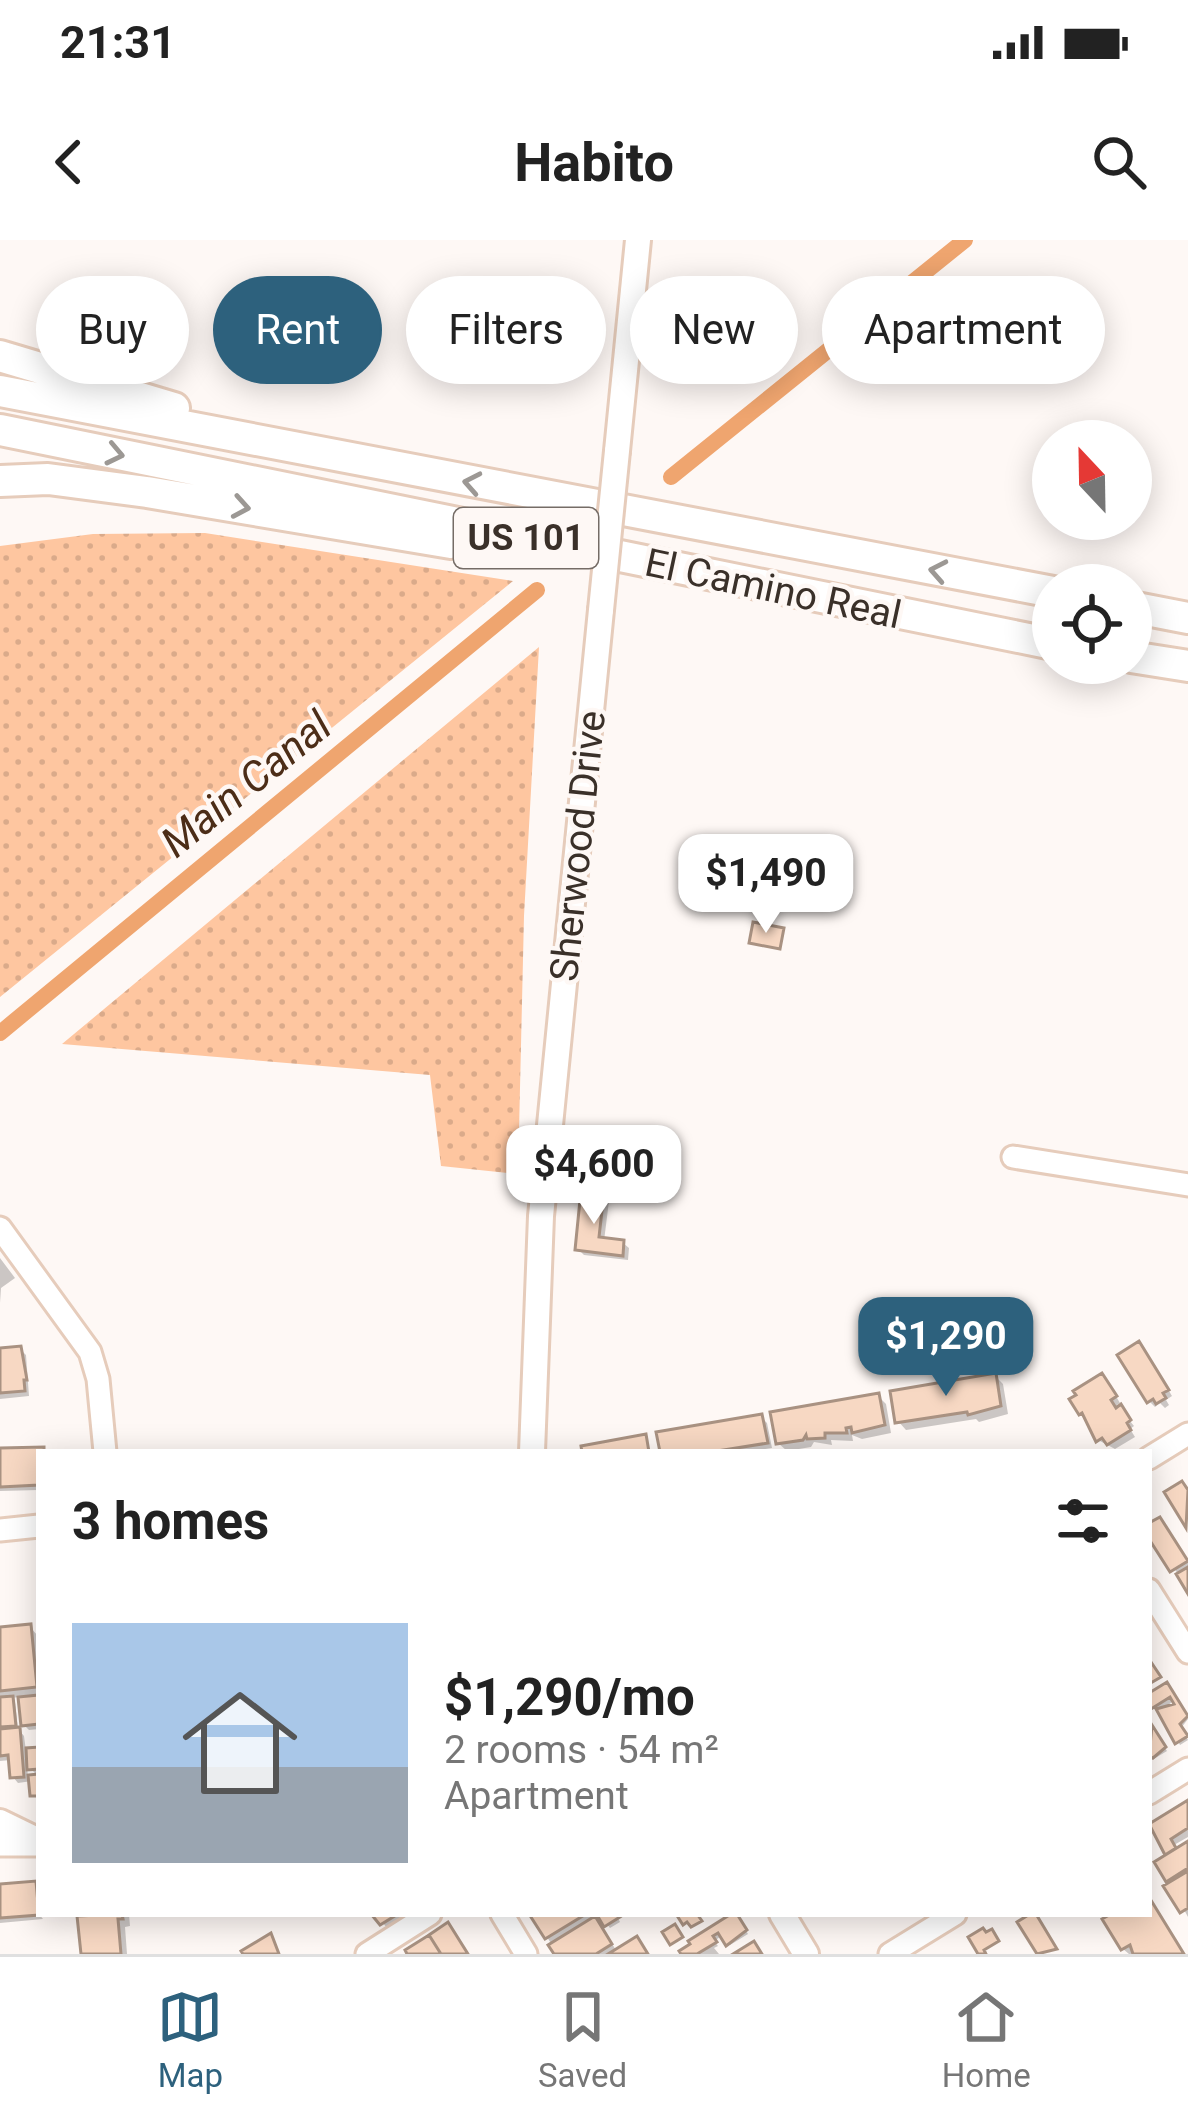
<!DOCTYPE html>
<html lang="en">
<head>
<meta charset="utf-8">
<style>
  body { margin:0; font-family:Roboto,sans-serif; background:#f2f2f2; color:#222; height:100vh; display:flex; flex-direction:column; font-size:45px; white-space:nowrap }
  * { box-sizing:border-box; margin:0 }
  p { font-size:39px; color:#767676 }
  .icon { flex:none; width:66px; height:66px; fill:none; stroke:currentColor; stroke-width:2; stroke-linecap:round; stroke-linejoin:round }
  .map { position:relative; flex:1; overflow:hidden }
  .drawer { position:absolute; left:36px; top:1209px; width:1116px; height:468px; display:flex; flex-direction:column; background:#fff; border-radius:0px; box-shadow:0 6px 30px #0003 }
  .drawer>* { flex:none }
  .guide { position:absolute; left:36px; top:36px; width:1116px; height:108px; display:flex; gap:24px }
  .needle { width:78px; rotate:338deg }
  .tools { position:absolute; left:1032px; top:180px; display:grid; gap:24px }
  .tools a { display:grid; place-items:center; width:120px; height:120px; border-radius:50%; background:#fff; box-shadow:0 6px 30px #0003; font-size:60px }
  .price { position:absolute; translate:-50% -102px; padding:0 27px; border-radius:24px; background:#fff; color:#222; font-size:39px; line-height:78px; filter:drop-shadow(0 3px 6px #0008) }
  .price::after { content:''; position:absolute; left:50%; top:72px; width:36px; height:27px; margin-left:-18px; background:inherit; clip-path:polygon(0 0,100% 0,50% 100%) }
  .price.selected { background:#2d617d; color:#fff }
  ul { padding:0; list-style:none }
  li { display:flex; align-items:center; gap:36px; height:300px; padding:0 36px }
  li span { display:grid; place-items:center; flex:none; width:336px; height:240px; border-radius:0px; color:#555 }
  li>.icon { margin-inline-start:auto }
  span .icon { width:144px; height:144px; fill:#fffc; stroke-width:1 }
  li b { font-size:51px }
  h2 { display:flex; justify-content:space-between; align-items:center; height:144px; padding:0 36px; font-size:51px }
  .chip { padding:0 42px; border-radius:54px; background:#fff; box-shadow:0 6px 30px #0003; font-size:42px; line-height:108px }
  .chip.selected { background:#2d617d; color:#fff }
  .status { display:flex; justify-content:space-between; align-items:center; height:84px; padding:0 60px; background:#fff; direction:ltr }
  .status svg { height:33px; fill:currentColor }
  header { display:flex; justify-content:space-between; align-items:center; height:156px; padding:0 36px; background:#fff; font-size:54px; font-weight:700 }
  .tab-bar { display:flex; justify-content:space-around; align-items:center; height:168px; border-top:3px solid #e0e0e0; background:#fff; font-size:33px; color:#767676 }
  .tab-bar a { display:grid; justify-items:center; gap:6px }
  .tab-bar .selected { color:#2d617d }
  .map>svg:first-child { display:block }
</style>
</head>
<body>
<div class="status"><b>21:31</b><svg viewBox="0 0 49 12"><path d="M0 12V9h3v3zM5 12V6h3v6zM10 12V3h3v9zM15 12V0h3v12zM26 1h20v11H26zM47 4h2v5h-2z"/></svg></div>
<header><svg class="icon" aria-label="back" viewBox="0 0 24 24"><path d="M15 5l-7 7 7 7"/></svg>Habito<svg class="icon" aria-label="search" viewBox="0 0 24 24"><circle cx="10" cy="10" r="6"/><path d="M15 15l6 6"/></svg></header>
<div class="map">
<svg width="1188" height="1714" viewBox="0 0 1188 1714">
  <defs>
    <pattern id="grass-dots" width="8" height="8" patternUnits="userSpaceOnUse" patternTransform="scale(3)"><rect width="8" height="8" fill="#fec6a0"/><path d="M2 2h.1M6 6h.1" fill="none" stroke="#daaa8a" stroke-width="1.8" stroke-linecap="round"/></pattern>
  </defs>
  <rect width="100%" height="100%" fill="#fef8f5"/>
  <!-- grass -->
  <path fill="url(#grass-dots)" d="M205 293 513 341 0 757V306L93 294Z
    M539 407 524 676 518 934 441 926 430 835 62 804Z"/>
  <!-- shadow -->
  <path fill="#0003" d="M603 956 609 961 604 1001 623 1003 629 1008 628 1020 584 1015 578 1009Z
    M0 1018 15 1038 1 1048 0 1063Z
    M20 1109 26 1115 29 1156 0 1159V1112Z
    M1145 1111 1172 1156 1166 1160 1169 1165 1165 1168 1160 1163 1155 1167 1149 1161Z
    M995 1136 1003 1144 1008 1174 979 1182 976 1179 906 1190 898 1181Z
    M1108 1143 1120 1163 1117 1165 1134 1186 1130 1189 1135 1197 1115 1209 1098 1200Z
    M878 1156 886 1164 891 1193 862 1199 852 1195 853 1201 831 1200 832 1205 814 1202 811 1207 787 1211 778 1203Z
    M761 1177 767 1183 772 1208 747 1212H663Z
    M43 1210 39 1212V1250L0 1251V1211Z
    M1165 1286 1188 1323V1348L1149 1293V1287Z
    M30 1387 38 1396 39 1405V1489L29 1490 23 1484 21 1457 10 1458 15 1462 18 1489 24 1496 26 1511 39 1510V1537L27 1525 28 1538 39 1537 36 1558 32 1541 18 1543 13 1537 11 1520 0 1521V1390Z
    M1166 1446 1175 1459 1164 1469 1181 1468 1188 1479 1181 1488 1188 1500 1180 1505 1160 1469 1156 1471 1149 1461V1455Z
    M1152 1489 1167 1511 1152 1520 1149 1517Z
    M1188 1564V1597L1174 1605 1178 1610 1188 1604V1677L1168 1640 1169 1616 1150 1587Z
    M34 1644 39 1648V1674L43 1679 0 1683V1647Z
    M1149 1659 1154 1664 1184 1714H1129L1123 1709 1116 1674H1149Z
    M95 1674H129L130 1686 125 1687 127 1714H83Z
    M375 1674H413L388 1689Z
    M534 1674H616L620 1682 610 1688 601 1677H596L617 1712 648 1714H557Z
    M738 1678 748 1694 730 1705 723 1695 714 1701 718 1706 714 1708 719 1714H684Z"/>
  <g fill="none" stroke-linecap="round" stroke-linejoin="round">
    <!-- canal -->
    <path stroke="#efa56f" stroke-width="16" d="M671 237 965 0
      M0 793 537 350"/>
  </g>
  <!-- building -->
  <path fill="#f7d8c3" stroke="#a99282" stroke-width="3" d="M753 682 784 688 780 709 749 703Z
    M581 950 604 953 599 997 624 1000 623 1016 575 1010Z
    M1139 1101 1169 1150 1163 1153 1166 1158 1156 1164 1153 1159 1147 1163 1117 1115Z
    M21 1106 27 1140H24L25 1151 0 1153V1108Z
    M996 1133 1001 1166 968 1175 967 1172 895 1183 890 1151Z
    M1102 1133 1117 1156 1111 1160 1116 1168 1121 1164 1131 1180 1127 1183 1131 1190 1107 1205 1102 1198 1096 1202 1082 1173 1079 1175 1069 1159 1076 1155 1073 1151Z
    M879 1153 885 1185 852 1193 851 1187 846 1188 847 1193H825V1198L807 1199 806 1195 803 1200 776 1204 770 1172Z
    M762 1174 768 1203 711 1212H660L656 1192Z
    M646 1194 649 1212H582L581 1206Z
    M44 1207V1212H39V1245L0 1247V1208Z
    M1182 1241 1188 1250 1186 1288 1164 1252Z
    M1160 1277 1188 1321 1170 1332 1149 1299V1283Z
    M1188 1327V1354L1176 1334Z
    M31 1384 37 1447 0 1451V1387Z
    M1149 1419 1161 1437 1149 1444Z
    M1167 1442 1188 1476 1180 1484 1188 1496 1175 1504 1156 1469 1174 1464 1170 1457 1151 1469 1149 1466V1453Z
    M39 1455V1484L21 1486 18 1457Z
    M13 1456 16 1486 0 1487V1457Z
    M1152 1485 1166 1507 1153 1518 1149 1517Z
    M20 1487 24 1537 10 1538 8 1515 0 1516V1489Z
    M39 1507V1529L27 1530 26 1508Z
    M39 1534V1556H30L28 1535Z
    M1188 1560V1588L1171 1599 1176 1608 1165 1615 1149 1584Z
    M1188 1601V1628L1166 1642 1154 1622Z
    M1188 1631V1668L1180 1673 1163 1646Z
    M36 1641 39 1675 0 1678V1644Z
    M1149 1657 1184 1714H1133L1130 1705 1121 1710 1102 1679 1111 1674H1149Z
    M122 1674 123 1679H118L121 1714H81L77 1676Z
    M371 1674H398L380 1685Z
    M529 1674H586L545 1699Z
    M617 1674 620 1677 604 1687 597 1675Z
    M676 1674H697L702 1681 691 1687 687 1682 683 1685Z
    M731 1674H737L747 1690 730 1703 726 1706 718 1693 713 1696 717 1702 697 1714H681L679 1711 690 1704 688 1701Z
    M1030 1674H1036L1057 1709 1037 1714 1017 1682Z
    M595 1676 612 1704 596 1714H554L548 1705Z
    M448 1682 468 1714H441L429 1695Z
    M675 1684 683 1697 670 1705 662 1692Z
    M983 1688 986 1692 992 1689 999 1701 984 1710 986 1714H978L968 1697Z
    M271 1693 279 1714H243L241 1711Z
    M429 1695 441 1714H407L405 1710Z
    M637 1696 648 1714H608Z
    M754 1701 762 1714H733Z"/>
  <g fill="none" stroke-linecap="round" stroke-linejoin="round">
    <defs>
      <path id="minor" d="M1013 917 1188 945
        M0 988 90 1112 98 1139 105 1212
        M1149 1218 1188 1194
        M0 1290 39 1286
        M1149 1350 1188 1412
        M1149 1553 1188 1529
        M0 1605H39
        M502 1674 526 1714
        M367 1714 430 1674
        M890 1714 955 1674"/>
      <path id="major" d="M617 211 638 0
        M532 1212 541 976 601 370
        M0 1582 39 1601
        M782 1674 806 1714"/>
      <path id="highway" d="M0 116 174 168
        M0 151 1053 352
        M0 190 1053 404
        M0 241 48 239 147 252 451 303
        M1131 367 1188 378
        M1131 417 1188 426"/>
    </defs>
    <!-- minor casing -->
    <use href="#minor" stroke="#e6ccbb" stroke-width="27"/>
    <!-- major casing -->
    <use href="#major" stroke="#e6ccbb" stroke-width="30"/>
    <!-- highway casing -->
    <use href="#highway" stroke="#e6ccbb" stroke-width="36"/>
    <!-- minor -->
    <use href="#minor" stroke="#fff" stroke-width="21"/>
    <!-- major -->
    <use href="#major" stroke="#fff" stroke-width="24"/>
    <!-- highway -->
    <use href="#highway" stroke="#fff" stroke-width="30"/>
    <defs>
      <path id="major-bridge" d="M601 370 617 211"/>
    </defs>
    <!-- major-bridge casing -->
    <use href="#major-bridge" stroke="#e6ccbb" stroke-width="30" stroke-linecap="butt"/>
    <!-- major-bridge -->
    <use href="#major-bridge" stroke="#fff" stroke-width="24"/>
  </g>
  <!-- one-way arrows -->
  <defs><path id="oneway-chevron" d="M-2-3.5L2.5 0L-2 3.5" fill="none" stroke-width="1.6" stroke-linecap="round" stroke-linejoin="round" transform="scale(3)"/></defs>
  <g stroke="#9c9894">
    <use href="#oneway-chevron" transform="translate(115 214) rotate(12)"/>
    <use href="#oneway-chevron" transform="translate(472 243) rotate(-169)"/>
    <use href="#oneway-chevron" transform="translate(241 267) rotate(10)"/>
    <use href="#oneway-chevron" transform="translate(938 331) rotate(-169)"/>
  </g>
  <g text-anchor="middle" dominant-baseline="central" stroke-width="9" stroke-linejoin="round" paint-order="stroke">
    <!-- shield labels -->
    <rect fill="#fef8f5" stroke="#756c66" stroke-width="3" x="454" y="268" width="144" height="60" rx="9"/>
    <g font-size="36" font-weight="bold" fill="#3a3029">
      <text x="526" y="298">US 101</text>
    </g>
    <!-- street labels -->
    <g font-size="39" fill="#3a3029" stroke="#fef8f5">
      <text transform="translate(773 349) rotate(12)">El Camino Real</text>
      <text transform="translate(578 606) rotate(-84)">Sherwood Drive</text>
    </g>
    <!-- water labels -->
    <g font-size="42" font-style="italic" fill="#4c2d17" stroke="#fef8f5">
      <text transform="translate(246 544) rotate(-39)">Main Canal</text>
    </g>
  </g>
</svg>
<div class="tools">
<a><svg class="needle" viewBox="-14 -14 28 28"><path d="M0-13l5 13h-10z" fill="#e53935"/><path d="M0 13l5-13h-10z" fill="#767676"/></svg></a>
<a><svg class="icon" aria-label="locate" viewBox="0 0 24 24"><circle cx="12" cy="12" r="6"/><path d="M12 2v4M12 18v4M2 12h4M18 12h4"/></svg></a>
</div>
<b class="price" style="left:766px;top:696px">$1,490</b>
<b class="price" style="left:594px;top:987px">$4,600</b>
<b class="price selected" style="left:946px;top:1159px">$1,290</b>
<div class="guide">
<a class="chip">Buy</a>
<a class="chip selected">Rent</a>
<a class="chip">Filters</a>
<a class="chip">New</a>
<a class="chip">Apartment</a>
</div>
<section class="drawer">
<h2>3 homes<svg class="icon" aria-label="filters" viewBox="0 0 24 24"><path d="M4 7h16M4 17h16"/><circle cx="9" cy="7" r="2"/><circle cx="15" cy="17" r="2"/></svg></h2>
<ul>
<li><span style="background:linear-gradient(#a9c7e8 60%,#9aa5b1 0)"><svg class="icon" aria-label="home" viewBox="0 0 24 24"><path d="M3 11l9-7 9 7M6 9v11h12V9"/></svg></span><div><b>$1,290/mo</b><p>2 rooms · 54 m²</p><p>Apartment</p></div></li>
</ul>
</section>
</div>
<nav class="tab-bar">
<a class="selected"><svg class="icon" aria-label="map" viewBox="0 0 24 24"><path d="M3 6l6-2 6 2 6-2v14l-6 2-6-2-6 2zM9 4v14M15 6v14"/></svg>Map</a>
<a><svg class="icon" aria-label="saved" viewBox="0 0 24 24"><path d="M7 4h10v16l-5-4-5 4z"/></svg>Saved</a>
<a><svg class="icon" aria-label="home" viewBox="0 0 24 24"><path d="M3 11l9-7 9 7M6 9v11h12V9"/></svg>Home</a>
</nav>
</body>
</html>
